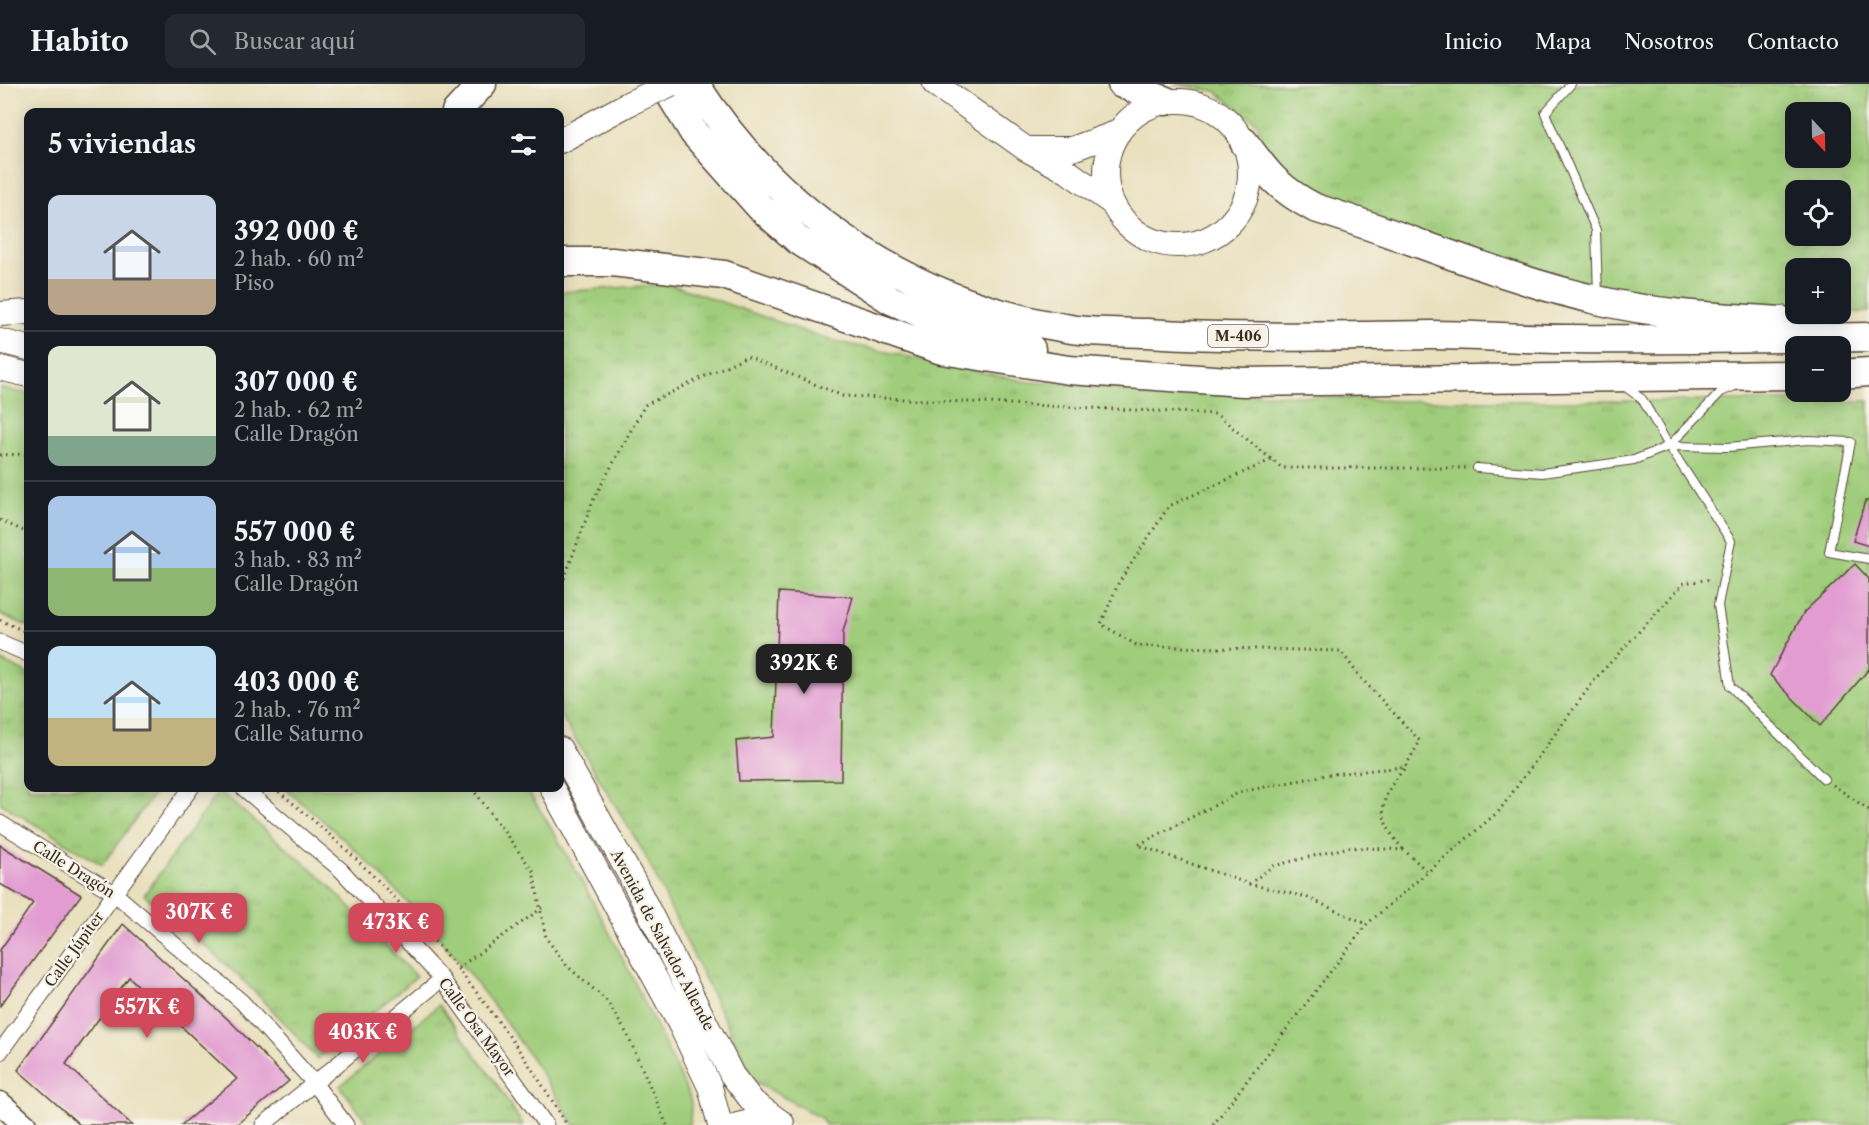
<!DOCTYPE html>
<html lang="es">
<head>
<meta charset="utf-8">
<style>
  body { margin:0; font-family:"Libre Caslon Text",serif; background:#242831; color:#f1f3f6; height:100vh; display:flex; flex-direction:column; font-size:22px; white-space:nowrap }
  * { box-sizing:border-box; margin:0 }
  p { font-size:20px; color:#9ea1a6 }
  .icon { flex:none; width:33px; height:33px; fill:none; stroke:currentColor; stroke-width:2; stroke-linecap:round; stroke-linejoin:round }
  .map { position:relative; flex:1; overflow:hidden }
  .details { position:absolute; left:24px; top:24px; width:540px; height:684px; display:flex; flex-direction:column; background:#171b24; border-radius:12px; box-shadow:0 3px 15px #0003 }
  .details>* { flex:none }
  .needle { width:39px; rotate:158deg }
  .fabs { position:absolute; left:1785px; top:18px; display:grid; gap:12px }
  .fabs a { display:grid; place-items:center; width:66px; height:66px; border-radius:12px; background:#171b24; box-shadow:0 3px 15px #0003; font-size:30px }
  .price { position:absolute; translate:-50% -51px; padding:0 14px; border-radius:12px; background:#d1495b; color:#fff; font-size:20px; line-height:39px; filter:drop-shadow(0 2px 3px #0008) }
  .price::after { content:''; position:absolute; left:50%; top:36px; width:18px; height:14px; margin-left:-9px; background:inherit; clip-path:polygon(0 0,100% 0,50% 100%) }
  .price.current { background:#222; color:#fff }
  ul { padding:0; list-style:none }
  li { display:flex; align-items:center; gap:18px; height:150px; padding:0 24px }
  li+li { border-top:2px solid #363941 }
  li span { display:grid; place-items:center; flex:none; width:168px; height:120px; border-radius:12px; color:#555 }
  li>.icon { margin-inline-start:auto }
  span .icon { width:72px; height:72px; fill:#fffc; stroke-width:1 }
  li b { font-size:26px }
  h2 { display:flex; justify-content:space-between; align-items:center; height:72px; padding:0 24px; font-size:26px }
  header { display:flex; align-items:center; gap:36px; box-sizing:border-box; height:84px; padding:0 30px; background:#171b24; border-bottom:2px solid #363941 }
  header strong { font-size:28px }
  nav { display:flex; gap:33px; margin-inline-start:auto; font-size:21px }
  .search { width:420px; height:54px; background:#242831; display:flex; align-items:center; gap:15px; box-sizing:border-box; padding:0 21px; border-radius:12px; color:#9ea1a6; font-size:22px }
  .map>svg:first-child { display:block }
</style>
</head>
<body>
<header>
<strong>Habito</strong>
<div class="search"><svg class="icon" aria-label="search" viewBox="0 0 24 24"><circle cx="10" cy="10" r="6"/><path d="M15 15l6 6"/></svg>Buscar aquí</div>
<nav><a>Inicio</a><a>Mapa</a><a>Nosotros</a><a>Contacto</a></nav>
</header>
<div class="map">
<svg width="1869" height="1041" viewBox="0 0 1869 1041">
  <defs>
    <pattern id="grass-tufts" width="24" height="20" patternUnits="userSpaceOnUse" patternTransform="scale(1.5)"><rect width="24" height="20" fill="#a0cd7b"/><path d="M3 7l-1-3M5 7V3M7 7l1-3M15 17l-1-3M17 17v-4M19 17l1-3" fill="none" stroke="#8bb06a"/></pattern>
  </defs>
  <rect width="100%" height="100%" fill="#f7f3e8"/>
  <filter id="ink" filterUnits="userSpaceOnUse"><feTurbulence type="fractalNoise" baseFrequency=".0167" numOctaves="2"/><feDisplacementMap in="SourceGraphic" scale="12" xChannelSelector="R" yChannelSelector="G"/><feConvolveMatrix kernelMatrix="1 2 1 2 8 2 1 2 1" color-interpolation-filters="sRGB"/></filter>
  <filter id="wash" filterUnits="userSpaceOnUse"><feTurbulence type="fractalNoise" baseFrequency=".008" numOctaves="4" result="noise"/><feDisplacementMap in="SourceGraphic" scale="24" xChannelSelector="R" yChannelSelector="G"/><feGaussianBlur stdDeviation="1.35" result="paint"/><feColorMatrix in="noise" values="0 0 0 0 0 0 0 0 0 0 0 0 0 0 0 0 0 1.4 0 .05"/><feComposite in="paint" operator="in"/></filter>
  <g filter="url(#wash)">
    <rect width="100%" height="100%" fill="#e9e0be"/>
    <!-- grass -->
    <path fill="url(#grass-tufts)" stroke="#6e7c4c" stroke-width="1.5" fill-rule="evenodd" d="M1174 0H1869V228H1841L1840 184H1796L1795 228 1727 227 1614 212 1326 119 1275 82 1256 38 1215 7ZM1796 28H1840V74H1796ZM1796 106H1840V152H1796Z
      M670 200 830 256 1028 298 1398 317H1869V1041H825L821 1034 754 997 643 767 560 630V208Z
      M0 576 28 590V704H158L102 781 0 719Z
      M219 707 323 795 416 893 317 975C265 914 207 860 144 811Z
      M439 921 494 996 523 1041H369L340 1002Z"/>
    <!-- green -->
    <path fill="#a0cd7b" stroke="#6e7c4c" stroke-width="1.5" d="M0 304 28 310V542L0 530Z
      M284 704H526C589 801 639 906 689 1011L691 1019 690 1041H574C497 913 400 797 284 704Z"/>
    <g id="blocks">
      <!-- building -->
      <path fill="#e29cd2" d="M1865 417H1869V462L1853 457Z
        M1855 480 1869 495V585L1820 642 1770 591 1804 528Z
        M779 508 853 513 843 548 841 696 739 697 736 657 774 653Z
        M0 761 81 811 0 922V866L33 819 0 800Z
        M123 840 232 939 289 997 236 1041H181L237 995 129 893 66 980 132 1041H80L18 986Z"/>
    </g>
  </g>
  <g filter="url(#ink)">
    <use href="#blocks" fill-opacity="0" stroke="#554536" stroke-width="1.5"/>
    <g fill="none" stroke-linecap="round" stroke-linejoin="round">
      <defs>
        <path id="lane" d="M1571 0 1545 29 1596 146 1598 212
          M1624 302 1642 315 1669 362 1721 308 1733 303
          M1669 362 1731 457 1718 521 1730 602 1824 695
          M1477 384 1542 389 1634 376 1669 362 1728 363 1808 356 1851 358 1829 468 1869 475"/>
        <path id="street" d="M0 558 28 570
          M243 704 341 786 442 895 546 1041
          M0 739 114 809 242 918 314 999 346 1041
          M0 968 191 704
          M263 1041 442 895"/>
        <path id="secondary" d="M0 1019 25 1041"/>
        <path id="primary" d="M935 0 1026 65 1067 87 1112 119
          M1106 89a72 72 0 1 1 144 0a72 72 0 1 1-144 0Z
          M560 57 630 19
          M1031 65H1072L1119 48
          M0 230 28 228
          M0 257 28 264
          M0 284 28 291
          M560 665 635 800 732 991 753 1018 779 1037
          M552 704 680 940 710 1003 720 1041
          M738 1041 759 1036 782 1039"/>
        <path id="highway" d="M664 0 694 49 760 123 798 156 891 216 941 238 1031 265
          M695 0C779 132 916 221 1071 245 1095 249 1122 248 1147 249 1241 255 1337 252 1432 251 1478 251 1525 255 1571 255 1670 256 1770 254 1869 253
          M1122 0 1166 17
          M456 28 482 0
          M1244 58C1268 91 1279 105 1315 124 1410 153 1501 194 1597 216 1658 231 1721 233 1783 237
          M560 178H612L724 191 942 266 1069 286 1243 298 1796 291
          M1840 290 1869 288"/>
      </defs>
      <!-- lane casing -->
      <use href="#lane" stroke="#554536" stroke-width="10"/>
      <!-- street casing -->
      <use href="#street" stroke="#554536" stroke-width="17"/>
      <!-- secondary casing -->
      <use href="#secondary" stroke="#554536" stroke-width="25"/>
      <!-- primary casing -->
      <use href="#primary" stroke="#554536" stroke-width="26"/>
      <!-- highway casing -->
      <use href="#highway" stroke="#554536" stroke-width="31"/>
      <!-- path -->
      <path stroke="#554536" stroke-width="3" stroke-dasharray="1.5 4.5" stroke-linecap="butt" d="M0 371 28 370
        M1271 376 1169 422 1118 500 1101 540 1138 562 1341 567 1359 592 1420 657 1405 683 1332 690 1240 708 1138 761 1249 800 1306 813 1367 840
        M0 436 28 449
        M560 499 564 495 594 414 645 321 747 272 843 312 1216 330 1282 384H1465
        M0 536 28 549
        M1404 685C1377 716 1376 735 1404 766
        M1833 701 1869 726
        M274 704C391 796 491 913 567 1041
        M472 704 533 787 546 854 567 882 606 916 627 950 667 1041
        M1249 800 1273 782 1349 763 1404 766 1428 788
        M458 884 542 824
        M1213 1041 1367 840 1499 727 1596 594 1684 499 1712 495"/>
      <!-- lane -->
      <use href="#lane" stroke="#fff" stroke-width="8"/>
      <!-- street -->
      <use href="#street" stroke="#fff" stroke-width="15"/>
      <!-- secondary -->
      <use href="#secondary" stroke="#fff" stroke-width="22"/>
      <!-- primary -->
      <use href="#primary" stroke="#fff" stroke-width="24"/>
      <!-- highway -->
      <use href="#highway" stroke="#fff" stroke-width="28"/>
      <defs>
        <path id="primary-bridge" d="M630 19 671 0"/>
      </defs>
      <!-- primary-bridge casing -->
      <use href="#primary-bridge" stroke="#554536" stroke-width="26" stroke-linecap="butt"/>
      <!-- primary-bridge -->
      <use href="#primary-bridge" stroke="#fff" stroke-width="24"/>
    </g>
  </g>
  <g text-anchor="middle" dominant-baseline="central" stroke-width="4.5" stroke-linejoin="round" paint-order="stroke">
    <!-- shield labels -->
    <rect fill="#f7f3e8" stroke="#73665b" stroke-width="1.5" x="1208" y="241" width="60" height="22" rx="4.5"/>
    <g font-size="14" font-weight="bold" fill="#3b2a1e">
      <text x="1238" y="252">M-406</text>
    </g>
    <!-- street labels -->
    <g font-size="15" fill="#3b2a1e" stroke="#f7f3e8">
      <text transform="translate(74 785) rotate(32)">Calle Dragón</text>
      <text transform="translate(663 856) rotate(62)">Avenida de Salvador Allende</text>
      <text transform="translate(74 865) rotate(-54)">Calle Júpiter</text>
      <text transform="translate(477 943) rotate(54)">Calle Osa Mayor</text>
    </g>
  </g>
</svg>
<div class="fabs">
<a><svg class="needle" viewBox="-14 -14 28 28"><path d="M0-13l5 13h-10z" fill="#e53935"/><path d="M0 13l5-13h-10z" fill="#9ea1a6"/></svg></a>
<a><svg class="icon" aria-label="locate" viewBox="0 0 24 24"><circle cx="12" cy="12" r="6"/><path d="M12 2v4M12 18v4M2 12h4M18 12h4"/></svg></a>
<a>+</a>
<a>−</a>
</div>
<b class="price current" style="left:804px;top:611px">392K €</b>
<b class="price" style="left:199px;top:860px">307K €</b>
<b class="price" style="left:396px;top:870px">473K €</b>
<b class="price" style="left:147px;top:955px">557K €</b>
<b class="price" style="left:363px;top:980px">403K €</b>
<section class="details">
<h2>5 viviendas<svg class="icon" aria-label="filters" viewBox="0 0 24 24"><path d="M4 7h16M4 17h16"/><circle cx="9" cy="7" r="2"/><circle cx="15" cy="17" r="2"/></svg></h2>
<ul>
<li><span style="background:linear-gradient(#c9d6e8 70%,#b9a48a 0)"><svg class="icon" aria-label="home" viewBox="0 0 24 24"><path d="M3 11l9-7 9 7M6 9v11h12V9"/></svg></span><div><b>392 000 €</b><p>2 hab. · 60 m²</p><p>Piso</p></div></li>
<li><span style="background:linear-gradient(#dfe7d0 75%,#7fa58c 0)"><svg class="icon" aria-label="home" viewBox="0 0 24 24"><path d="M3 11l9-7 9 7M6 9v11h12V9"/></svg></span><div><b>307 000 €</b><p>2 hab. · 62 m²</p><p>Calle Dragón</p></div></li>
<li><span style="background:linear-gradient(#a9c7e8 60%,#8fb573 0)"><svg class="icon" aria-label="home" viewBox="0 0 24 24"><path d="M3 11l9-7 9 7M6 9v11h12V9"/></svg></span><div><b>557 000 €</b><p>3 hab. · 83 m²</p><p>Calle Dragón</p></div></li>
<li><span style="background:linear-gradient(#bfe0f5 60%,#c2b280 0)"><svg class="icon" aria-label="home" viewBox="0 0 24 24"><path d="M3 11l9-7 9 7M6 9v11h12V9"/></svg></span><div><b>403 000 €</b><p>2 hab. · 76 m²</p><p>Calle Saturno</p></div></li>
</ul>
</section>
</div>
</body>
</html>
